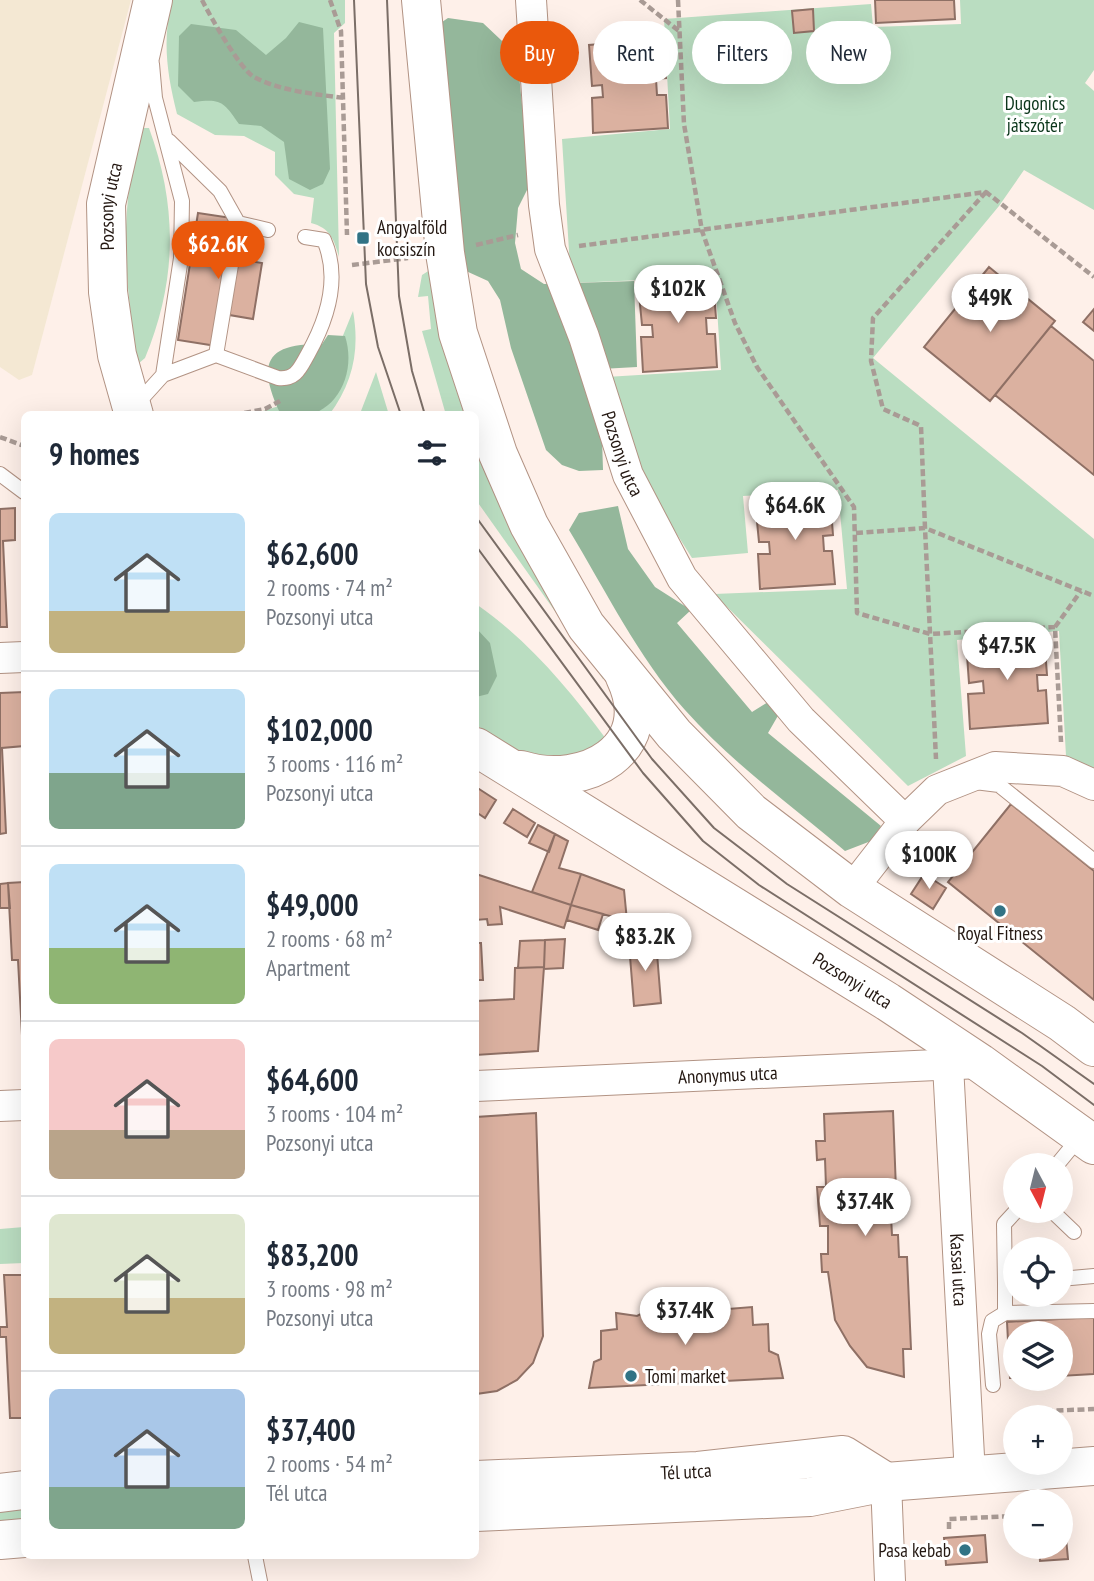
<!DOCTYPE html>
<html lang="en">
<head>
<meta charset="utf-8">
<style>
  body { margin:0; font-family:"PT Sans Narrow",sans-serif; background:#f6f6f7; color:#1f2937; height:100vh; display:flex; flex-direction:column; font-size:26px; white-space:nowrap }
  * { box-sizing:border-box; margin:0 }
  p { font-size:23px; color:#747a83 }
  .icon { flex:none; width:38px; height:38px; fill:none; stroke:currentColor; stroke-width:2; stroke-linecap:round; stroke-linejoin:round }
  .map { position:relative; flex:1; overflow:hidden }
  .panel { position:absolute; left:21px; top:411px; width:458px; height:1148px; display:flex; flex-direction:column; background:#fff; border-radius:10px; box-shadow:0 7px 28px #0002 }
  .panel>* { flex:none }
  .hud { position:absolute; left:500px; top:21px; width:488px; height:63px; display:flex; gap:14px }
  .needle { width:46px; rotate:173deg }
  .buttons { position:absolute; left:1003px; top:1153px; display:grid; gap:14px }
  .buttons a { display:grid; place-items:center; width:70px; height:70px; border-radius:50%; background:#fff; box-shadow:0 7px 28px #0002; font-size:35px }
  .price { position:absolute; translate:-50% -60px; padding:0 16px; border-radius:24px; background:#fff; color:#222; font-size:23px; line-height:46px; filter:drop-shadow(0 2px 4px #0008) }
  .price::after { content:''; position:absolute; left:50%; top:42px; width:21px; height:16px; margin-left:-10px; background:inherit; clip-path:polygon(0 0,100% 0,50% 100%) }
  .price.active { background:#ea580c; color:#fff }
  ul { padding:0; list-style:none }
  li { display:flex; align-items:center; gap:21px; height:175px; padding:0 28px }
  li+li { border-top:2px solid #e0e1e3 }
  li span { display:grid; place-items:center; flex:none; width:196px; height:140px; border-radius:10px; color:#555 }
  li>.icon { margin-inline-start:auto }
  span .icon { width:84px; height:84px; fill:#fffc; stroke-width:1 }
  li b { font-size:30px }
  h2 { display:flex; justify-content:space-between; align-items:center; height:84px; padding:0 28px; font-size:30px }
  .chip { padding:0 24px; border-radius:32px; background:#fff; box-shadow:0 7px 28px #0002; font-size:24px; line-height:63px }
  .chip.active { background:#ea580c; color:#fff }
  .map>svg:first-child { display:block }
</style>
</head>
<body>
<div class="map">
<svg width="1094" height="1581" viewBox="0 0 1094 1581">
  <rect width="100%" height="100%" fill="#fef0e9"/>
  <!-- industrial -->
  <path fill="#f4e8d3" d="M0 0H131L32 375 19 380 0 367Z"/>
  <!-- green -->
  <path fill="#baddc1" d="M172 0H345V23L334 33 339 257C334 239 330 228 311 223L314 198 294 194 275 175V152L244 136 215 135 177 114C167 74 162 41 172 0Z
    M960 0H1094V70L1085 83 1094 91V210L1024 170 999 206 873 358 1094 539V771L1066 756 1059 631 957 640 966 756 908 786 714 594 847 589 838 490 743 496 748 553 692 558 644 482 606 377 721 370 715 277 571 283 562 139 670 129 664 19 871 4 873 27 961 24Z
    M143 128H149C178 207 177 281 145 358L138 364C125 284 117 206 143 128Z
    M433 268 472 415H446L422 331 431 329 428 296 418 297 422 275Z
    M353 311C360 350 353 383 329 415H250L292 402 333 360Z
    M376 372 389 415H358L361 411Z
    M476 427 607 677 603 679 476 500Z
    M476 604C527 639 569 689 606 739L571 762 534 760 476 725Z
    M24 1227V1263L0 1264V1229Z
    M24 1500V1524L0 1526V1504Z"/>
  <!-- forest -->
  <path fill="#94b79b" d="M448 18 483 23 517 55 530 184 518 208 515 243 521 269 544 284 634 281 637 367 583 370 602 438 603 470 579 471 562 465 546 450 511 348 500 300 488 281 466 271 436 26Z
    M299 22 323 28 330 169 323 184 310 190 289 179 284 142 261 126 239 124C224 102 221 98 194 102L178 86 179 36 191 24 236 30 266 55 286 38Z
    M328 335 345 336C359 379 329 429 280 413 257 364 265 343 322 344Z
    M618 506 628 549 655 587 691 610 677 623 752 712 773 699 783 707 768 733 881 826 871 841 845 851C792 806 732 763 685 710 638 657 606 591 569 530L579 513Z
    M476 628 490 643 497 676 488 694 476 697Z"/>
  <!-- building -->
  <path fill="#dbb1a0" stroke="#8f7065" stroke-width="2" d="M875 0H954L955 19 876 23Z
    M813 9 814 31 794 33 792 11Z
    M664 39 666 78 656 79 657 95H666L668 128 593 133 592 98 603 97 602 85 592 86 589 45Z
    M198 213 245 220 238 259 262 263 253 319 229 315 223 347 178 340Z
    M989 267 1055 321 990 401 924 347Z
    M713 279 716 318H706L707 334H715L717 367 643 372 641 337H653L652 325H642L638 284Z
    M1094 309V331L1083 322Z
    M1051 326 1094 361V475L995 395Z
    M830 496 833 535 823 536 824 551H832L835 584 760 589 758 554H770L769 542H759L755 501Z
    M15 508V540L3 541 7 627H0V509Z
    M1044 635 1047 675H1037L1038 691 1046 690 1048 723 970 729 968 694 984 693 983 681 969 683 966 641Z
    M24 692V746L2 748 6 833 0 834V693Z
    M476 787 496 800 485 818 476 812Z
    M1011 804 1094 871V1000L948 882Z
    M513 809 535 823 527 837 504 823Z
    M538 825 555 834 549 852 529 843Z
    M555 834 568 841 559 868 581 874 571 905 532 892Z
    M476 874 571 905 564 928 500 907 502 924 488 925 487 919 476 920Z
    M581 874 624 890 627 921 571 905Z
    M924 874 946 888 933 909 911 894Z
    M24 882V1073L18 960H12L8 883Z
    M8 883 10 908H0V884Z
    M571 905 603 914 598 930 567 920Z
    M565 939 563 968 544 969 545 940Z
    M545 940 544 967 518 968 520 941Z
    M656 941 661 1003 634 1006 629 944Z
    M476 943H481L483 980H476Z
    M544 967 538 1051 476 1055V1001L514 999 515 968Z
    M893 1111 897 1216H891L892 1235H898L899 1257H907L911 1349H903L904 1377 867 1367 850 1346 835 1320 828 1272H822L821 1254H828V1226H820L817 1187H826L825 1159 817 1160 816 1141H825L824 1114Z
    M536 1113 543 1336 533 1363 517 1380 497 1391 476 1394V1117Z
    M4 1275H24V1418H10L6 1337H0V1327H7Z
    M684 1299 701 1300 728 1309 752 1307 753 1325 768 1324 769 1351 778 1355 783 1378 589 1388 594 1362 601 1359V1331L617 1329 616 1313 637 1316 667 1301Z
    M1094 1317V1374L1060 1376V1334H1015V1378H1010L1007 1322Z
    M1065 1527 1068 1559 1040 1561 1039 1547H1060V1528Z
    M985 1535 987 1562 946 1565 944 1538Z"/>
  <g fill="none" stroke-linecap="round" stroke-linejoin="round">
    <defs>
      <path id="lane" d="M238 223 268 230
        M216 355 278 378C296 380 300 368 308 354 327 320 341 279 324 240L305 237
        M163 375 216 355 238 223 220 191 169 141
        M135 406 163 375 181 258 182 201 155 98 152 64
        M0 474 24 492
        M975 782 999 785 1094 861
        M1056 1166 1079 1138
        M1052 1211 1074 1232
        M1060 1279 1094 1276
        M1015 1283 1005 1284 1004 1224 1016 1211
        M1005 1284V1313L1094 1311
        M993 1385 989 1334 992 1321 1005 1313
        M255 1556 260 1581"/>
      <g id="street">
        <path id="s1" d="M531 0 544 205 550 249 584 337 628 475 682 578 801 720 905 821"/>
        <path d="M0 658 24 657"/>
        <path d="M852 889 905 821 937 790 995 767 1063 771 1094 785"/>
        <path id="s2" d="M948 1065 970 1475"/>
        <path id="s3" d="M476 1086 980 1063"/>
        <path d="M0 1106 24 1105"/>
        <path d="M886 1482 890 1581"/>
      </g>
      <g id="secondary">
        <path d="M421 0 445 253 458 333 498 454 529 525 586 626 674 734 751 812 852 889 1062 1023 1094 1047"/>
        <path id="s4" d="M134 415 117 355 108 292 106 204 153 0"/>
        <path id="s5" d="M476 747 888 1002 980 1063 1094 1145"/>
        <path d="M521 770C585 790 659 749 625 677"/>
        <path id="s6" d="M476 1480 698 1471 843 1455 886 1482"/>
        <path d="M0 1493 24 1490"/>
        <path d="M476 1512 810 1497 886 1482 1094 1466"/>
        <path d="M0 1540 24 1538"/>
      </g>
    </defs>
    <!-- lane casing -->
    <use href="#lane" stroke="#b29384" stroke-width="16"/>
    <!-- street casing -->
    <use href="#street" stroke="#b29384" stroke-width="32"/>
    <!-- secondary casing -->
    <use href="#secondary" stroke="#b29384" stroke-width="40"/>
    <!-- path -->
    <path stroke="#a99b95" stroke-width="4.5" stroke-dasharray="7 3.5" stroke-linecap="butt" d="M202 0C210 16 240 69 254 77 280 91 315 94 344 98
      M330 0 341 31 347 235
      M640 0 679 31
      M678 0 684 124 702 231 735 323 757 367 854 507 857 613 930 634 1055 627 1061 742
      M986 192 873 318 871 361 883 409 921 426 925 528 1094 596
      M476 245 518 235
      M579 246 986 192 1094 277
      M352 265 408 258
      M234 415 265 409 280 401
      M0 437 24 446
      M856 533 925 528 936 759
      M1055 627 1081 591
      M1046 1411 1094 1409
      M949 1529V1519L1015 1516"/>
    <!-- lane -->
    <use href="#lane" stroke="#fff" stroke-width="14"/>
    <!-- street -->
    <use href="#street" stroke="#fff" stroke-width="30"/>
    <!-- secondary -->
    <use href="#secondary" stroke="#fff" stroke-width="38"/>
    <!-- tram -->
    <path stroke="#7b6e67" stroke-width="2" d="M354 0 366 284 378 347 401 415
      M387 0 399 296 412 371 425 415
      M476 517 652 759 714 828 787 884 1022 1033 1094 1084
      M476 546 643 773 703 841 759 885 1042 1066 1094 1105"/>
  </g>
  <!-- markers -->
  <g fill="#317385" stroke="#fff" stroke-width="2.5">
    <rect x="356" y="231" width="14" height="14" rx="3.5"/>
    <circle cx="1000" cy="911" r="7"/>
    <circle cx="631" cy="1376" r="7"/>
    <circle cx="965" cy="1550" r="7"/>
  </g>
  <g text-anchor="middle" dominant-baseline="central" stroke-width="6" stroke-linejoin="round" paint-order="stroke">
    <!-- park labels -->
    <g font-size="19" fill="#0a351a" stroke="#fff">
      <text x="1035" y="103">Dugonics<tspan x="1035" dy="22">játszótér</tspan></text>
    </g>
    <!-- street labels -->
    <g font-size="19" fill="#241812" stroke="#fff">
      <text stroke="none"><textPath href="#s4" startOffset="212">Pozsonyi utca</textPath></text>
      <text stroke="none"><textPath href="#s1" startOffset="467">Pozsonyi utca</textPath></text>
      <text stroke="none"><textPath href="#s5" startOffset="443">Pozsonyi utca</textPath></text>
      <text stroke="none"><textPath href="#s3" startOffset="252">Anonymus utca</textPath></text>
      <text stroke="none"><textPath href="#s2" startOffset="205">Kassai utca</textPath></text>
      <text stroke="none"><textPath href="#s6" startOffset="210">Tél utca</textPath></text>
    </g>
    <!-- poi labels -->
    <g font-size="19" fill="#241812" stroke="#fff" text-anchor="start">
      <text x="377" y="227">Angyalföld<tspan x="377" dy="22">kocsiszín</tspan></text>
      <text x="1000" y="933" text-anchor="middle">Royal Fitness</text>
      <text x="645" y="1376">Tomi market</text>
      <text x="951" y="1550" text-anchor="end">Pasa kebab</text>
    </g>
  </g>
</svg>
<div class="buttons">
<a><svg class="needle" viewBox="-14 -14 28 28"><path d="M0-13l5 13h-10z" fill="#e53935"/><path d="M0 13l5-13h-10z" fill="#747a83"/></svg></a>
<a><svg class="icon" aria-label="locate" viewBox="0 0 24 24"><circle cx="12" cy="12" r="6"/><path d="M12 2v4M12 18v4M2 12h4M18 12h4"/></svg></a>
<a><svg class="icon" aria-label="layers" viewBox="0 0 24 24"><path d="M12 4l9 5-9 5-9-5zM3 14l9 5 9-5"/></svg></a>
<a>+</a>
<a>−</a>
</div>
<b class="price active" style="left:218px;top:281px">$62.6K</b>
<b class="price" style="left:678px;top:325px">$102K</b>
<b class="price" style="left:990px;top:334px">$49K</b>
<b class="price" style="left:795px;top:542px">$64.6K</b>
<b class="price" style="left:1007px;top:682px">$47.5K</b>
<b class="price" style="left:929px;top:891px">$100K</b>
<b class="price" style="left:645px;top:973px">$83.2K</b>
<b class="price" style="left:865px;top:1238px">$37.4K</b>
<b class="price" style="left:685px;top:1347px">$37.4K</b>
<div class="hud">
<a class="chip active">Buy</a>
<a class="chip">Rent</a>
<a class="chip">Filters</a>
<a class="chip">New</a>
</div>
<section class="panel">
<h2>9 homes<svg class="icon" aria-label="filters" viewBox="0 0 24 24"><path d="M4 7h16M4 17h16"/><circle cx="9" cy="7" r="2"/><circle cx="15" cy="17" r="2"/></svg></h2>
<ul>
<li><span style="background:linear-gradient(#bfe0f5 70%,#c2b280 0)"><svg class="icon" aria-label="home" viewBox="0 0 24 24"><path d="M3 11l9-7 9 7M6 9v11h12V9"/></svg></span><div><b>$62,600</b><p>2 rooms · 74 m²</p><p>Pozsonyi utca</p></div></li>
<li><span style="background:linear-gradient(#bfe0f5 60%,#7fa58c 0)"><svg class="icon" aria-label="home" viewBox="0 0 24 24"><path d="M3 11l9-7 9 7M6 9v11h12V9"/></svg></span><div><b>$102,000</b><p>3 rooms · 116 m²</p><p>Pozsonyi utca</p></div></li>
<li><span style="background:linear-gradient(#bfe0f5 60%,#8fb573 0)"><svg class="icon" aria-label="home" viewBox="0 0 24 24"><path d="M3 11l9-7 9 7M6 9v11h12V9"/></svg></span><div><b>$49,000</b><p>2 rooms · 68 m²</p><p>Apartment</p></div></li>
<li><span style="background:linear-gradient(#f6c9c9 65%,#b9a48a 0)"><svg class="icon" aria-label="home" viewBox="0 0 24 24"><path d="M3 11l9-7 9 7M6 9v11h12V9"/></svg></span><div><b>$64,600</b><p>3 rooms · 104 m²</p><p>Pozsonyi utca</p></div></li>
<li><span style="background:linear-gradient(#dfe7d0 60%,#c2b280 0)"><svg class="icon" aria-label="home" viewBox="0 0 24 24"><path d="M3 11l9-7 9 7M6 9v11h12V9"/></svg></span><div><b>$83,200</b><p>3 rooms · 98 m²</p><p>Pozsonyi utca</p></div></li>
<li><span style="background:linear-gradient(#a9c7e8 70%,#7fa58c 0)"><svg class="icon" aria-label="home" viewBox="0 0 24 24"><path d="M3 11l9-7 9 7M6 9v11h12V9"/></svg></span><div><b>$37,400</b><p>2 rooms · 54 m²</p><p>Tél utca</p></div></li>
</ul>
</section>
</div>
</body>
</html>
